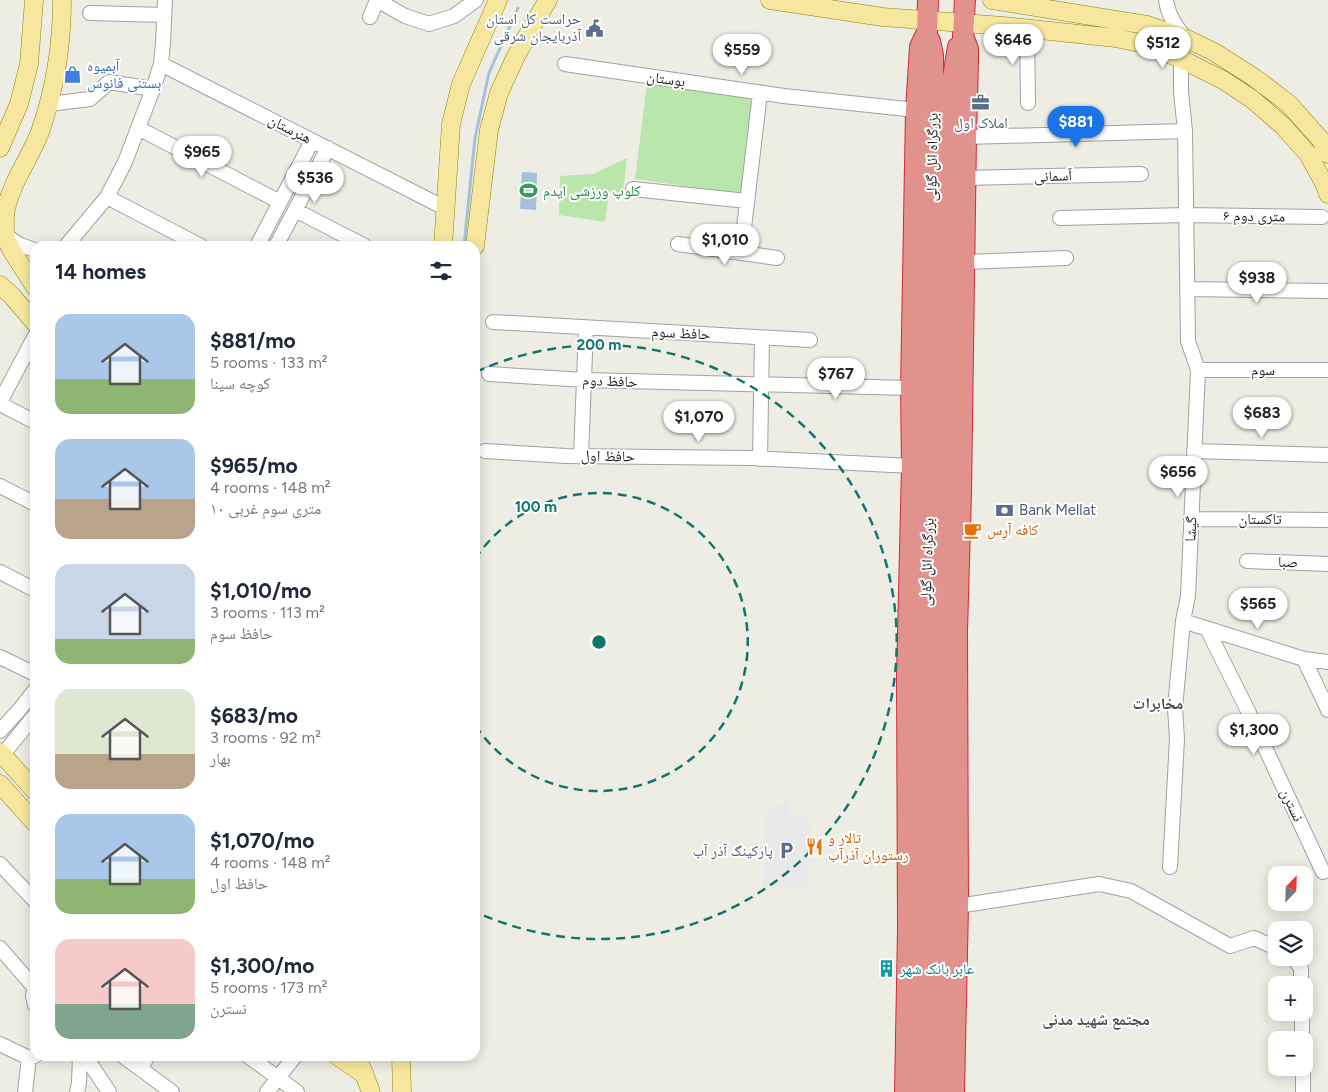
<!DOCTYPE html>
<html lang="en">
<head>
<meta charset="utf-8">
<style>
  body { margin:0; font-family:Figtree,"Noto Naskh Arabic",sans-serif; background:#f6f6f7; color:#1f2937; height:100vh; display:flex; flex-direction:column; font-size:19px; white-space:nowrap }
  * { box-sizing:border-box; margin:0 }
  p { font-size:16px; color:#747a83 }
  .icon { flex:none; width:28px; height:28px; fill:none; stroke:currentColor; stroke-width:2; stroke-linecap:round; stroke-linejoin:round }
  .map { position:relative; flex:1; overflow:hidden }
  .drawer { position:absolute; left:30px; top:241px; width:450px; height:820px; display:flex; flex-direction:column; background:#fff; border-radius:15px; box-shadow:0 2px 12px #0003 }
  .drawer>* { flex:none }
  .needle { width:32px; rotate:23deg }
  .controls { position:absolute; left:1268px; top:866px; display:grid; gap:10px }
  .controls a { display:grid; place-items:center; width:45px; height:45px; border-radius:10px; background:#fff; box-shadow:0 2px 12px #0003; font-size:25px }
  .price { position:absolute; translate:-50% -42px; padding:0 11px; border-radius:18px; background:#fff; color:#222; font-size:16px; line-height:32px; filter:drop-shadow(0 1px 2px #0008) }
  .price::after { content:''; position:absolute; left:50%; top:30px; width:15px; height:11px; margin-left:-8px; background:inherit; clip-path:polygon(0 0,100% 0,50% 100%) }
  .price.active { background:#1a73e8; color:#fff }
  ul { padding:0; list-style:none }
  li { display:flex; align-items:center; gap:15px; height:125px; padding:0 25px }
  li span { display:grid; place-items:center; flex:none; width:140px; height:100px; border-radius:15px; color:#555 }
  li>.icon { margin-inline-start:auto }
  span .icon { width:60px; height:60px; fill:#fffc; stroke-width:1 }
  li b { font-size:21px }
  h2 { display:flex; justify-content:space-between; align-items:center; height:60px; padding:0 25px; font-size:21px }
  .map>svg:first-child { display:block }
</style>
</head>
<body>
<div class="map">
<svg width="1328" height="1092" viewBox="0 0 1328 1092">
  <rect width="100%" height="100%" fill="#edede3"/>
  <!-- grass -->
  <path fill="#b9e6aa" d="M647 84 753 98 741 194 635 179Z
    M627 158 623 193 609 192 605 222 559 215 560 176 593 174Z"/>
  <!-- parking -->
  <path fill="#e9e9e9" d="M790 797V817H810L809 888 763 885 765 814Z"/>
  <!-- water -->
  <path fill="#a5c0da" d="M522 172 537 173 536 210 520 209Z"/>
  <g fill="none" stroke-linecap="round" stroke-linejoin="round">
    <!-- stream -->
    <path stroke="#a5c0da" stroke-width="3" d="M464 246 475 138 489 73 518 8"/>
    <defs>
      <path id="minor" d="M383 0 384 4 405 16 429 24 454 16 476 0
        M1166 0C1168 16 1176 26 1185 38
        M90 13 164 15
        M370 17 377 0
        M1027 29 1028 103
        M161 64 445 208
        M565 64 784 96 916 110
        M49 104 90 99 109 82 153 89
        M138 128 280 202
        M966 137 1185 131
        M965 178 1141 174
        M633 189 747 201
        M107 197 201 246
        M295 210 365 246
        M1060 218 1186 215 1322 217
        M5 235 20 245 35 250
        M678 244 777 258
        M66 246 107 197 125 162 153 89 161 64 163 43 165 0
        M257 246 312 141
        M276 246 328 148
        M741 253 760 93
        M965 262 1066 258
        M1187 289 1328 291
        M493 322 810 340
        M1198 370H1328
        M489 374 585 380 911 388
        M0 402 35 336
        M0 404 35 422
        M485 451 566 456 753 458 912 466
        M1194 451 1328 455
        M581 456 586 328
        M760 459 762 338
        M0 486 35 504
        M1191 519 1328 520
        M1247 561 1328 564
        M0 572 35 590
        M1183 621 1304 659 1328 662
        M1207 629 1248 711 1323 872
        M0 657 35 674
        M1304 659 1328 710
        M0 731 20 709 35 690
        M0 758 35 715
        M0 864 35 901
        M1170 867 1177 739 1175 708 1183 621 1188 596 1198 370 1188 341 1185 131 1181 92V59
        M958 906 1099 884 1131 891 1230 946 1254 938 1276 948
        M0 948 34 987
        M1293 958 1301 968V985
        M35 985 33 996 35 1005
        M1302 1012V1040
        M0 1044 29 1058 35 1056
        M85 1056 109 1092
        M123 1056 172 1092
        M248 1056 297 1092
        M140 1068 148 1056
        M1303 1068V1092
        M25 1092 29 1058
        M77 1092 79 1083 80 1056
        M267 1092 295 1056"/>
      <path id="major" d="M770 0 883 17 1003 26 1116 38 1144 44 1181 59 1223 80 1252 99 1282 125 1308 154 1325 185 1328 194
        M992 0 1147 25 1185 38 1214 52 1255 78 1289 104 1321 140 1328 154
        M0 148 19 104 29 64 34 0
        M5 232C5 224 4 216 6 209 12 181 30 158 40 132 55 89 62 45 62 0
        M5 237 12 251 35 287
        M443 246 451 124 461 84 498 0
        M475 246 489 130 499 93 515 58 534 23 548 0
        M0 285 12 296 35 323
        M0 752 35 791
        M0 784 35 823
        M337 1056 365 1075
        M357 1056 371 1092
        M401 1056 402 1092"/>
      <path id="highway" d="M905 1092 908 930 907 676 912 466 911 388 916 110 920 47 927 32 928 0
        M921 1092 925 942 926 815 924 656 928 542 930 283 933 93V55L930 41
        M937 1092 940 975 941 848 939 660 943 531 946 247 950 95 958 47
        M954 1092 958 906 957 631 961 493 966 137 968 61V49L963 36 965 0"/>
    </defs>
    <!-- minor casing -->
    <use href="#minor" stroke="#a1a1a1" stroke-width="16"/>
    <!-- major casing -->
    <use href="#major" stroke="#8f8306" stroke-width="19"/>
    <!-- highway casing -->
    <use href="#highway" stroke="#d02b3b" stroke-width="22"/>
    <!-- minor -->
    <use href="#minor" stroke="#fff" stroke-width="14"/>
    <!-- major -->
    <use href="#major" stroke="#f7e79e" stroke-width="18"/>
    <!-- highway -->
    <use href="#highway" stroke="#e2928d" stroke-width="20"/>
  </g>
  <!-- distance rings -->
  <g fill="none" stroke="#0f766e" stroke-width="2.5" stroke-dasharray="9 6">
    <path d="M475 559A149 149 0 1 1 475 725"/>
    <path d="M476 372A297 297 0 1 1 476 912"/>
  </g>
  <!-- icons -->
  <defs>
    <symbol id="civic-bare" viewBox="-9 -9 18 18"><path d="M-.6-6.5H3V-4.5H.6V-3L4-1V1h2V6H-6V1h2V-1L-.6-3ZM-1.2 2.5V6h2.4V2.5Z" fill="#5c6f8a" stroke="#fff" stroke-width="2.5" paint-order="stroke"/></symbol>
    <symbol id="shop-bare" viewBox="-9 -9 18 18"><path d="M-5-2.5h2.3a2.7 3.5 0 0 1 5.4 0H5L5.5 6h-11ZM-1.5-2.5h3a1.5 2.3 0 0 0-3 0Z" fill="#3f7fe0" stroke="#fff" stroke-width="2.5" paint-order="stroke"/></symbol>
    <symbol id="office-bare" viewBox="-9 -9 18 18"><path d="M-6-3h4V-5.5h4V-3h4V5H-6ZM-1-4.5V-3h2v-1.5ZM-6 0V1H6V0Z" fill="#5c6f8a" stroke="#fff" stroke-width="2.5" paint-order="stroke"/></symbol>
    <symbol id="stadium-bare" viewBox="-9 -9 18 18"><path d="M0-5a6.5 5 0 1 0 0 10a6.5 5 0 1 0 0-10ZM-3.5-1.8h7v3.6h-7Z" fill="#2e9e5b" stroke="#fff" stroke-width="2.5" paint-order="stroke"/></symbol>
    <symbol id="bank-bare" viewBox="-9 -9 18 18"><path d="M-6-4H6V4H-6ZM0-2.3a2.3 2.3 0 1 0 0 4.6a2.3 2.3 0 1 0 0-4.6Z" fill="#5c6f8a" stroke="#fff" stroke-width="2.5" paint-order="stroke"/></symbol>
    <symbol id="cafe-bare" viewBox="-9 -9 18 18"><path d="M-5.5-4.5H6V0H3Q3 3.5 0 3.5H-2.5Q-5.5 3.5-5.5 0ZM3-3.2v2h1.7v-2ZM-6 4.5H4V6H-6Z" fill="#e8710a" stroke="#fff" stroke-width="2.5" paint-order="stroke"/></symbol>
    <symbol id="restaurant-bare" viewBox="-9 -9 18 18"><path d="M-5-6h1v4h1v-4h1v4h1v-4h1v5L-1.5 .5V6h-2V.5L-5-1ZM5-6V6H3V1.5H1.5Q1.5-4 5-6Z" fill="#e8710a" stroke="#fff" stroke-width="2.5" paint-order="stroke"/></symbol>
    <symbol id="parking-bare" viewBox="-9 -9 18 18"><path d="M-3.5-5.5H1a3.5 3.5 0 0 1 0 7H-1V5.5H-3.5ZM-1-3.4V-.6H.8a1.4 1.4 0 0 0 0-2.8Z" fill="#5c6f8a" stroke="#fff" stroke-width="2.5" paint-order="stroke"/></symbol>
    <symbol id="building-bare" viewBox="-9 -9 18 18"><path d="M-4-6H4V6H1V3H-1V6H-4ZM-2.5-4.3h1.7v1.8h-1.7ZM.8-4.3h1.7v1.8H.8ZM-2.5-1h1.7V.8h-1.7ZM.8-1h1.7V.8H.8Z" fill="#0f9aa8" stroke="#fff" stroke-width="2.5" paint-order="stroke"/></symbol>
  </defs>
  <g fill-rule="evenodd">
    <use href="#civic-bare" x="582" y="16" width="25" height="25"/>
    <use href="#shop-bare" x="60" y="62" width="25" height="25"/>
    <use href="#office-bare" x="968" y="90" width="25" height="25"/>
    <use href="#stadium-bare" x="516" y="178" width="25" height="25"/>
    <use href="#bank-bare" x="992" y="498" width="25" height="25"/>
    <use href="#cafe-bare" x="960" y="518" width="25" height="25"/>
    <use href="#restaurant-bare" x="802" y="834" width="25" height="25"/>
    <use href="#parking-bare" x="774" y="838" width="25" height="25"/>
    <use href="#building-bare" x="874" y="956" width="25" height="25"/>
  </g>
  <g text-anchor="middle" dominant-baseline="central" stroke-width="4" stroke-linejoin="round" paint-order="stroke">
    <!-- service labels -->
    <g font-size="15" fill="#4e5e75" stroke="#fff" text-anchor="end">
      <text x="581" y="19">حراست کل استان<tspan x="581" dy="17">آذربایجان شرقی</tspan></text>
      <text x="981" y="123" text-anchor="middle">املاک اول</text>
      <text x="1019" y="510" text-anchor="start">Bank Mellat</text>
      <text x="773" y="851">پارکینگ آذر آب</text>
    </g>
    <!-- shop labels -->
    <g font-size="15" fill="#366cbe" stroke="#fff" text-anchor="start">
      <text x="87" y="66">آبمیوه<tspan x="87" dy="17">بستنی فانوس</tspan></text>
    </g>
    <!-- street labels -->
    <g font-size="15" fill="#1d1d1d" stroke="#fff">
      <text transform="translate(666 79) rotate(8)">بوستان</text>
      <text transform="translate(290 129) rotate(27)">هنرستان</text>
      <text transform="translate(932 157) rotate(-89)">بزرگراه ائل گؤلی</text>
      <text transform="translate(1053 176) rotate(-2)">آسمانی</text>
      <text transform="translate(1254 216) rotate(1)">۶ متری دوم</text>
      <text transform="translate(681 333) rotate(3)">حافظ سوم</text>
      <text x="1263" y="370">سوم</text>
      <text transform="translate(610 381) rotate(2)">حافظ دوم</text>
      <text transform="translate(608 456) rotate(1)">حافظ اول</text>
      <text x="1260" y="519">تاکستان</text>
      <text transform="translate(1191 529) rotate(-87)">گیشا</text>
      <text transform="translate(927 562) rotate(-88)">بزرگراه ائل گؤلی</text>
      <text transform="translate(1288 562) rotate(2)">صبا</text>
      <text transform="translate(1292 805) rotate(65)">نسترن</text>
    </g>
    <!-- leisure labels -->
    <g font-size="15" fill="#27864d" stroke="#fff" text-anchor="start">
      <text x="543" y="191">کلوپ ورزشی ایدم</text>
    </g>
    <!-- food labels -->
    <g font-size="15" fill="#c56008" stroke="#fff" text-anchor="start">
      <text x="987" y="530">کافه آرِس</text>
      <text x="828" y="838">تالار و<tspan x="828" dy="17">رستوران آذرآب</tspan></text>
    </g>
    <!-- culture labels -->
    <g font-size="15" fill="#0d838f" stroke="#fff" text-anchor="start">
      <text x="900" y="969">عابر بانک شهر</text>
    </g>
    <!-- neighbourhood labels -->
    <g font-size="16" font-weight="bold" fill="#505050" stroke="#fff">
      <text x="1158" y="703">مخابرات</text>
      <text x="1096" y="1019">مجتمع شهید مدنی</text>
    </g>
  </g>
  <circle cx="599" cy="642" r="8" fill="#0f766e" stroke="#fff" stroke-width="2.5"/>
  <g font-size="15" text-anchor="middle" font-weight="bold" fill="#0f766e" stroke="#fff" stroke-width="4" stroke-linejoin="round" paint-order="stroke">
    <text x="599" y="350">200 m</text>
    <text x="536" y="512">100 m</text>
  </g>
</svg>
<div class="controls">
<a><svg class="needle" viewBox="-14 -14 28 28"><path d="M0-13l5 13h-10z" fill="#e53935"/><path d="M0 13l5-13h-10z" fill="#747a83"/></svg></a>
<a><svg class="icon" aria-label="layers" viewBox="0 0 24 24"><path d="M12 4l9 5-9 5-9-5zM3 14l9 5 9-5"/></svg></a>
<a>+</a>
<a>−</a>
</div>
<b class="price" style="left:1013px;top:66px">$646</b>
<b class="price" style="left:1163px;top:69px">$512</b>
<b class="price" style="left:742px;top:76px">$559</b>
<b class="price active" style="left:1076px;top:148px">$881</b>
<b class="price" style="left:202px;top:178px">$965</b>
<b class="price" style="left:315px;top:204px">$536</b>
<b class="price" style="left:725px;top:266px">$1,010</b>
<b class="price" style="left:1257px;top:304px">$938</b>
<b class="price" style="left:836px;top:400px">$767</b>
<b class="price" style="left:1262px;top:439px">$683</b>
<b class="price" style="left:699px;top:443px">$1,070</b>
<b class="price" style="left:1178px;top:498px">$656</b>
<b class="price" style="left:1258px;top:630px">$565</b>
<b class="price" style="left:1254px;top:756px">$1,300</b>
<section class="drawer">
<h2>14 homes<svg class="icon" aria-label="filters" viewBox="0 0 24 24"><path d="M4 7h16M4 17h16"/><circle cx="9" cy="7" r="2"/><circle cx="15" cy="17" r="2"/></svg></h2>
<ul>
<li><span style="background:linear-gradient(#a9c7e8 65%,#8fb573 0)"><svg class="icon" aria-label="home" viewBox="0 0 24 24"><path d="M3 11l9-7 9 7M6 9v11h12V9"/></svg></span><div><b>$881/mo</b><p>5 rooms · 133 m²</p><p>کوچه سینا</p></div></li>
<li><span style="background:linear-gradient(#a9c7e8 60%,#b9a48a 0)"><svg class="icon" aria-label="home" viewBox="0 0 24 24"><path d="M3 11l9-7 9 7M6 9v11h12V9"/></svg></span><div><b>$965/mo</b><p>4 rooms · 148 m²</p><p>۱۰ متری سوم غربی</p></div></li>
<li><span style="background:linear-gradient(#c9d6e8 75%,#8fb573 0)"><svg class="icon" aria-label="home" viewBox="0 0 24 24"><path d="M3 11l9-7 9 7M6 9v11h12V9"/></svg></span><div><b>$1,010/mo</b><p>3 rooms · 113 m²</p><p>حافظ سوم</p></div></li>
<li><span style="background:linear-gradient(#dfe7d0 65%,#b9a48a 0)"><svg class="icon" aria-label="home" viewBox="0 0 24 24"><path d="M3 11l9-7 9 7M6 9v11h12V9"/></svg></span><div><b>$683/mo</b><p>3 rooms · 92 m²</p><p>بهار</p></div></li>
<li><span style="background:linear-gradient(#a9c7e8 65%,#8fb573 0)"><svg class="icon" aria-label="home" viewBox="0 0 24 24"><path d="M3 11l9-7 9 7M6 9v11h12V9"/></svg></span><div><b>$1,070/mo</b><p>4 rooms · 148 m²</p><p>حافظ اول</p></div></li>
<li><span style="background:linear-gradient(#f6c9c9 65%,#7fa58c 0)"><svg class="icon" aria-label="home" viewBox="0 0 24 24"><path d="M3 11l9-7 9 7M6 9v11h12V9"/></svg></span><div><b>$1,300/mo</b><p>5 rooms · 173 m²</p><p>نسترن</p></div></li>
</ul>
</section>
</div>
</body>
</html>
